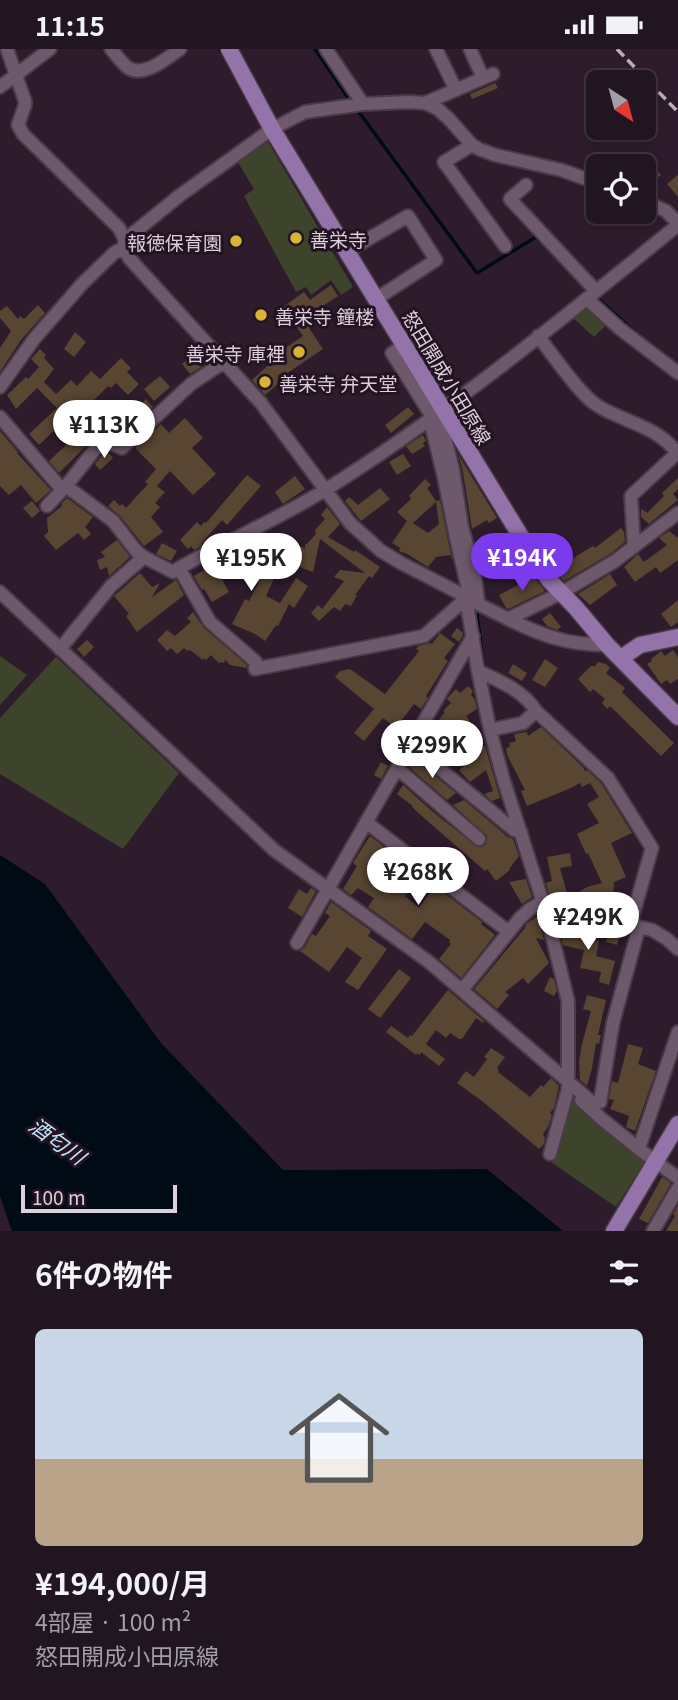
<!DOCTYPE html>
<html lang="ja">
<head>
<meta charset="utf-8">
<style>
  body { margin:0; font-family:Georgia,"Noto Sans JP",serif; background:#2e222f; color:#f1f3f6; height:100vh; display:flex; flex-direction:column; font-size:26px; white-space:nowrap }
  * { box-sizing:border-box; margin:0 }
  p { font-size:23px; color:#a29fa5 }
  .icon { flex:none; width:38px; height:38px; fill:none; stroke:currentColor; stroke-width:2; stroke-linecap:round; stroke-linejoin:round }
  .map { position:relative; height:1182px; overflow:hidden }
  .side { display:flex; flex-direction:column; background:#221522; flex:1 }
  .side>* { flex:none }
  .needle { width:46px; rotate:144deg }
  .buttons { position:absolute; left:586px; top:21px; display:grid; gap:14px }
  .buttons a { display:grid; place-items:center; width:70px; height:70px; border-radius:10px; background:#221522; box-shadow:0 4px 10px #0003,0 0 0 2px #3f3440; font-size:35px }
  .scale { position:absolute; left:21px; bottom:18px; width:156px; box-sizing:border-box; padding-left:7px; border:4px solid #dcd0da; border-top:0; font-size:19px; line-height:24px; white-space:nowrap; color:#dcd0da; -webkit-text-stroke:5px #241323; paint-order:stroke }
  .price { position:absolute; translate:-50% -60px; padding:0 16px; border-radius:24px; background:#fff; color:#222; font-size:23px; line-height:46px; filter:drop-shadow(0 2px 4px #0008) }
  .price::after { content:''; position:absolute; left:50%; top:42px; width:21px; height:16px; margin-left:-10px; background:inherit; clip-path:polygon(0 0,100% 0,50% 100%) }
  .price.current { background:#7c3aed; color:#fff }
  ul { padding:0; list-style:none }
  li { display:grid; align-content:center; gap:14px; height:371px; padding:0 35px }
  li+li { border-top:2px solid #3f3440 }
  li span { display:grid; place-items:center; height:217px; border-radius:10px; color:#555 }
  li>.icon { margin-inline-start:auto }
  span .icon { width:126px; height:126px; fill:#fffc; stroke-width:1 }
  li b { font-size:30px }
  h2 { display:flex; justify-content:space-between; align-items:center; height:84px; padding:0 35px; font-size:30px }
  .status { display:flex; justify-content:space-between; align-items:center; height:49px; padding:0 35px; background:#221522; direction:ltr }
  .status svg { height:19px; fill:currentColor }
  .map>svg:first-child { display:block }
</style>
</head>
<body>
<div class="status"><b>11:15</b><svg viewBox="0 0 49 12"><path d="M0 12V9h3v3zM5 12V6h3v6zM10 12V3h3v9zM15 12V0h3v12zM26 1h20v11H26zM47 4h2v5h-2z"/></svg></div>
<div class="map">
<svg width="678" height="1182" viewBox="0 0 678 1182">
  <rect width="100%" height="100%" fill="#2e1c2d"/>
  <!-- green -->
  <path fill="#3e432c" d="M267 91 353 238 341 246 331 231 311 246 306 238 296 243 244 147 254 140 237 112Z
    M587 252 609 273 594 288 570 266Z
    M0 607 27 626 0 656Z
    M56 608 179 724 123 800 0 725V669Z
    M569 1046 646 1111 616 1158 551 1113Z"/>
  <!-- water -->
  <path fill="#000b15" d="M0 806 45 835 161 994 283 1121 487 1120 563 1182H12L0 1147Z"/>
  <g fill="none" stroke-linecap="round" stroke-linejoin="round">
    <!-- stream -->
    <path stroke="#000b15" stroke-width="3.5" d="M220 0 259 72
      M315 0 351 53
      M356 59 477 224 536 188 547 198
      M594 246 640 288
      M476 558 484 620
      M593 707 605 719
      M617 733 656 794"/>
  </g>
  <!-- building -->
  <path fill="#584532" fill-rule="evenodd" d="M495 34 498 39 472 50 470 45Z
    M652 115 661 126 644 140V121Z
    M678 126V148L667 135Z
    M331 236 338 247 317 261 323 270 309 279 323 300 277 331 280 333 265 346 252 331 277 308 275 306 303 287 283 258 304 243 310 251Z
    M38 256 45 264 21 291 0 323V299L11 282 0 269V262L7 257 18 270 20 267 24 270Z
    M75 283 86 293 74 308 64 300Z
    M40 300 46 306 44 309 54 320 44 333 56 345 71 331 77 337 91 322 100 330 121 309 131 319 127 323 139 335 128 346 116 334 111 339 108 337 88 357 93 362 77 377 68 368 39 396 29 385 57 359 37 339 16 360 7 346 26 328 28 330 39 318 31 310Z
    M201 301 210 312 190 325 182 315Z
    M160 327 170 338 154 352 144 340Z
    M146 350 153 358 145 366 137 359Z
    M408 358 414 365 391 384 385 376Z
    M185 369 203 389 192 399 216 425 193 446 170 422 157 437 165 443 155 454 160 458 151 468 163 483 144 497 120 467 108 457 114 451 120 457 122 455 126 459 148 435 145 433 156 420 135 399 161 375 169 384Z
    M0 382 18 403 17 404 51 441 36 454 21 436 9 446 0 437Z
    M79 384 89 394 59 424 49 412Z
    M423 386 426 392 423 394 425 397 412 405 406 397Z
    M106 401 113 409 100 421 95 415Z
    M403 405 411 417 397 426 389 413Z
    M458 405 497 469 489 474 487 471 472 480 462 418Z
    M247 426 261 437 227 476 222 471 201 495 203 496 194 501 191 497 188 500 180 491 197 473 201 477 204 473 206 474Z
    M295 427 305 440 283 455 275 443Z
    M678 429V440L673 445 678 451 649 475 641 468V461L642 460 647 464 664 447 662 444Z
    M425 430 431 436 427 439 436 452 440 451 452 511 450 506 436 508 428 518 407 505 399 502 400 499 392 494 407 472 397 463 411 450 409 447ZM436 453 439 475 428 484 413 474Z
    M380 439 390 450 361 472 345 452 349 448 358 456Z
    M67 449 93 468 85 478 91 485 84 491 78 484 56 501 44 487 48 483 47 469 62 457 61 455Z
    M32 452 40 462 32 469 23 459Z
    M327 458 340 475 328 488 354 503 355 501 380 518 372 529 369 527 355 546H357L351 557 345 555 340 562 334 558 319 572 311 564 318 556 322 560 344 532 334 528 340 521 365 524 320 490 313 523 272 508 276 491 305 499V495H307L315 486 316 483 315 481 325 470 321 466Z
    M621 479 624 483 625 493 610 505 564 532 558 526 555 520 593 497 595 499Z
    M669 482 678 489V511L660 524 656 518 635 533 624 518 638 505 644 513 667 496 659 489Z
    M117 491 130 508 109 527 107 518 100 521 97 511 105 508 101 503Z
    M162 494 177 502 171 512 156 505Z
    M241 497 247 504 244 507 265 519 266 518 269 519 270 514 279 519 266 547 280 554 296 529 308 537 294 559 289 555 278 577 276 576 265 592 255 585 232 575 245 550 249 552 259 533 255 531 257 527 253 529 236 519 221 529 229 543 212 553 204 540 202 541 194 527 234 503Z
    M140 524 152 538 160 534 152 548 176 531 184 546 137 583 126 567 129 565 114 547Z
    M610 525 617 536 590 556 578 545Z
    M533 527 545 542 508 560 506 559 499 546 522 534 521 532Z
    M678 551V573L671 578 661 565Z
    M193 563 204 579 247 616 246 619 230 616 226 611 223 614 221 613 219 614 211 606 206 611 204 609 203 611 190 601 188 602 184 599 177 605 171 599 167 602 157 591 167 581 175 587 191 573 187 569Z
    M550 564 561 578 557 581 547 577 542 570Z
    M457 579 463 584V586L459 593 451 587Z
    M440 584 455 595 444 609 448 612 426 647 428 649 421 660 414 655 396 679 383 669 364 692 354 684 374 660 335 628 340 622 350 620 385 645 419 602 416 600 418 597 430 594 432 595Z
    M87 591 94 598 84 608 77 600Z
    M673 601 678 608V630L670 635 667 631 661 635 647 615 652 612 651 610 661 602 665 607Z
    M545 610 558 619 545 638 532 631Z
    M598 613 606 615 610 619 606 624 625 639 622 643 674 694 661 707 610 657 607 660 602 654 605 650 593 640 590 643 578 630 591 617H595Z
    M513 615 527 624 522 632 508 624Z
    M468 637 473 642 471 646 475 651 477 660 466 667 471 674 457 684 475 710 481 706 479 700 485 697 500 749 492 752 484 745 493 742 486 721 470 733 459 721 464 717 444 689 433 702 424 695 435 681 432 679 445 663 443 662 451 654 447 650 449 647 456 640 460 644Z
    M541 678 583 718 585 722 587 721 601 734 632 784 611 794 626 828 614 833 613 854 626 857 625 863 602 861V850L584 856 573 853 571 848 587 838 602 834 588 804 586 805 577 785 599 774 587 755 599 748 590 734 582 738 580 734 571 739 527 757 521 742 525 741 507 706 506 700 510 697 509 694 516 692 514 685 527 683 528 687Z
    M413 709 456 744 447 751 408 717Z
    M381 713 388 717 381 730 374 726Z
    M403 736 432 762 477 798H482L486 795 487 787 453 756 464 751 508 788 513 790 519 807 509 820 510 821 496 832 487 820 485 822 424 769 412 758 413 757 397 745Z
    M370 787 396 807 385 823 398 832 409 817 422 827 405 847 419 859 435 837 482 873 481 875 495 886 461 929 439 910 451 895 449 893 450 891 425 873 412 890 368 858 374 849 358 839 351 846 343 840 357 817 353 814Z
    M570 804 572 817 560 819 567 844 550 848 546 834 552 832 547 808Z
    M526 830 532 848 522 855 509 833Z
    M311 839 316 842 302 868 288 859 299 840 307 845Z
    M331 853 371 882 368 887 387 900 358 941 345 933 362 909 347 898 329 923 300 902 305 898 312 885 316 887 330 867 325 864Z
    M538 867 544 891 536 889 549 914 528 935 523 929 505 943 509 946 497 960 474 940 525 879 526 875Z
    M571 871 581 874 578 887 599 892 596 907 615 912 609 936 599 933 601 923 580 919 584 901 563 896 560 881 561 877 569 879Z
    M610 879 621 881 617 896 606 893Z
    M399 920 411 929 380 969 368 960Z
    M550 928 554 930 557 942 554 947 544 942Z
    M448 941 484 972 483 974 476 969 462 990H459L450 984 446 989 436 981 426 995 445 1010 439 1017 421 1003 420 1006 417 1004 416 1006 386 983 391 977 408 989 410 986 412 987Z
    M587 946 606 951 598 986H601L599 995 596 994 592 1019 587 1037 580 1031 579 1013 582 995 591 962 583 960Z
    M628 995 643 999 638 1015 656 1022 635 1082 626 1078 629 1067 610 1060 614 1051 609 1050 612 1032 618 1034Z
    M491 999 505 1008 497 1019 499 1021 498 1023 530 1048 541 1036 543 1038 551 1029 559 1037 554 1059 550 1064 552 1066 548 1078 543 1085 545 1089 544 1095 539 1100 482 1052 457 1034 466 1022 474 1028 487 1010 484 1008Z
    M662 1128 671 1134 648 1174 639 1170Z
    M678 1156V1182H666L675 1167 673 1165Z"/>
  <g fill="none" stroke-linecap="round" stroke-linejoin="round">
    <defs>
      <path id="minor" d="M7 0 25 52V56L18 76 23 85 119 179 125 191 179 147 272 80 305 63 363 55 409 53 425 54 438 60 449 70 472 96 479 100 495 106 561 121 598 134
        M111 0C116 6 121 13 127 18 143 30 167 9 180 0
        M326 0 363 55
        M436 0 456 41
        M470 0 483 29
        M0 38 50 0
        M425 54 493 25
        M472 96 444 113 505 197
        M526 136 510 150 596 242
        M644 152 666 162 678 174
        M123 199 129 209 261 354 350 474 381 502 401 514 463 546 468 550 508 570 561 544 615 512 678 464
        M346 203 408 167 436 211 376 250
        M587 250 619 279 678 324
        M538 287C553 306 580 346 598 357 624 373 659 378 677 404L631 447 634 498
        M405 296 392 304 431 366 430 371 443 424 458 498 469 544 467 555 478 622 490 681 503 729 547 866 568 952V1040L550 1105
        M0 338 34 290 82 235 114 204 123 199 125 191
        M439 365 453 421 462 478 474 521 478 551
        M0 368 59 437H66L113 472 137 503 144 508 173 523 179 519 210 573 256 613 255 620 424 587 461 554 468 550
        M47 457 66 437 104 389 114 396 122 399 191 335 224 313
        M179 519C227 492 278 470 325 441 450 363 564 268 678 176
        M0 543 274 801 429 913 593 1054 600 1053 613 974 639 878
        M508 570C543 587 568 596 607 596
        M60 600 111 537 144 508
        M478 622C498 631 524 642 536 662
        M490 681 523 674 536 662 608 729 652 799 631 873
        M411 696 514 781 521 783
        M397 719 479 790
        M366 773 509 883
        M544 855 598 869 631 873 639 878 652 881 667 890 678 900
        M297 894 473 587
        M462 941 520 869 530 860 543 852
        M581 1051 603 1071 648 1107
        M639 1099 678 983
        M663 1118 678 1129
        M653 1182 678 1139"/>
      <path id="major" d="M229 0 272 80 534 509 549 531 576 559 607 596 678 668
        M621 609 640 596 678 588
        M614 1182 678 1075"/>
    </defs>
    <!-- minor casing -->
    <use href="#minor" stroke="#493b48" stroke-width="16"/>
    <!-- major casing -->
    <use href="#major" stroke="#493b48" stroke-width="19"/>
    <!-- minor -->
    <use href="#minor" stroke="#6e596c" stroke-width="12"/>
    <!-- major -->
    <use href="#major" stroke="#9473aa" stroke-width="16"/>
    <!-- rail -->
    <path stroke="#bbaeb9" stroke-width="3.5" stroke-dasharray="10 5" stroke-linecap="butt" d="M617 0 678 63"/>
  </g>
  <!-- markers -->
  <g fill="#d7b434" stroke="#241323" stroke-width="2.5">
    <circle cx="296" cy="189" r="7"/>
    <circle cx="236" cy="192" r="7"/>
    <circle cx="261" cy="266" r="7"/>
    <circle cx="299" cy="303" r="7"/>
    <circle cx="265" cy="333" r="7"/>
  </g>
  <g text-anchor="middle" dominant-baseline="central" stroke-width="6" stroke-linejoin="round" paint-order="stroke">
    <!-- poi labels -->
    <g font-size="19" fill="#dcd0da" stroke="#241323" text-anchor="start">
      <text x="310" y="189">善栄寺</text>
      <text x="222" y="192" text-anchor="end">報徳保育園</text>
      <text x="275" y="266">善栄寺 鐘楼</text>
      <text x="285" y="303" text-anchor="end">善栄寺 庫裡</text>
      <text x="279" y="333">善栄寺 弁天堂</text>
    </g>
    <!-- street labels -->
    <g font-size="19" fill="#dcd0da" stroke="#241323">
      <text transform="translate(448 328) rotate(59)">怒田開成小田原線</text>
    </g>
    <!-- water labels -->
    <g font-size="21" font-style="italic" fill="#bfe4fc" stroke="#241323">
      <text transform="translate(58 1091) rotate(36)">酒匂川</text>
    </g>
  </g>
</svg>
<div class="buttons">
<a><svg class="needle" viewBox="-14 -14 28 28"><path d="M0-13l5 13h-10z" fill="#e53935"/><path d="M0 13l5-13h-10z" fill="#a29fa5"/></svg></a>
<a><svg class="icon" aria-label="locate" viewBox="0 0 24 24"><circle cx="12" cy="12" r="6"/><path d="M12 2v4M12 18v4M2 12h4M18 12h4"/></svg></a>
</div>
<div class="scale">100 m</div>
<b class="price" style="left:104px;top:411px">¥113K</b>
<b class="price" style="left:251px;top:544px">¥195K</b>
<b class="price current" style="left:522px;top:544px">¥194K</b>
<b class="price" style="left:432px;top:731px">¥299K</b>
<b class="price" style="left:418px;top:858px">¥268K</b>
<b class="price" style="left:588px;top:903px">¥249K</b>
</div>
<section class="side">
<h2>6件の物件<svg class="icon" aria-label="filters" viewBox="0 0 24 24"><path d="M4 7h16M4 17h16"/><circle cx="9" cy="7" r="2"/><circle cx="15" cy="17" r="2"/></svg></h2>
<ul>
<li><span style="background:linear-gradient(#c9d6e8 60%,#b9a48a 0)"><svg class="icon" aria-label="home" viewBox="0 0 24 24"><path d="M3 11l9-7 9 7M6 9v11h12V9"/></svg></span><div><b>¥194,000/月</b><p>4部屋 · 100 m²</p><p>怒田開成小田原線</p></div></li>
</ul>
</section>
</body>
</html>
